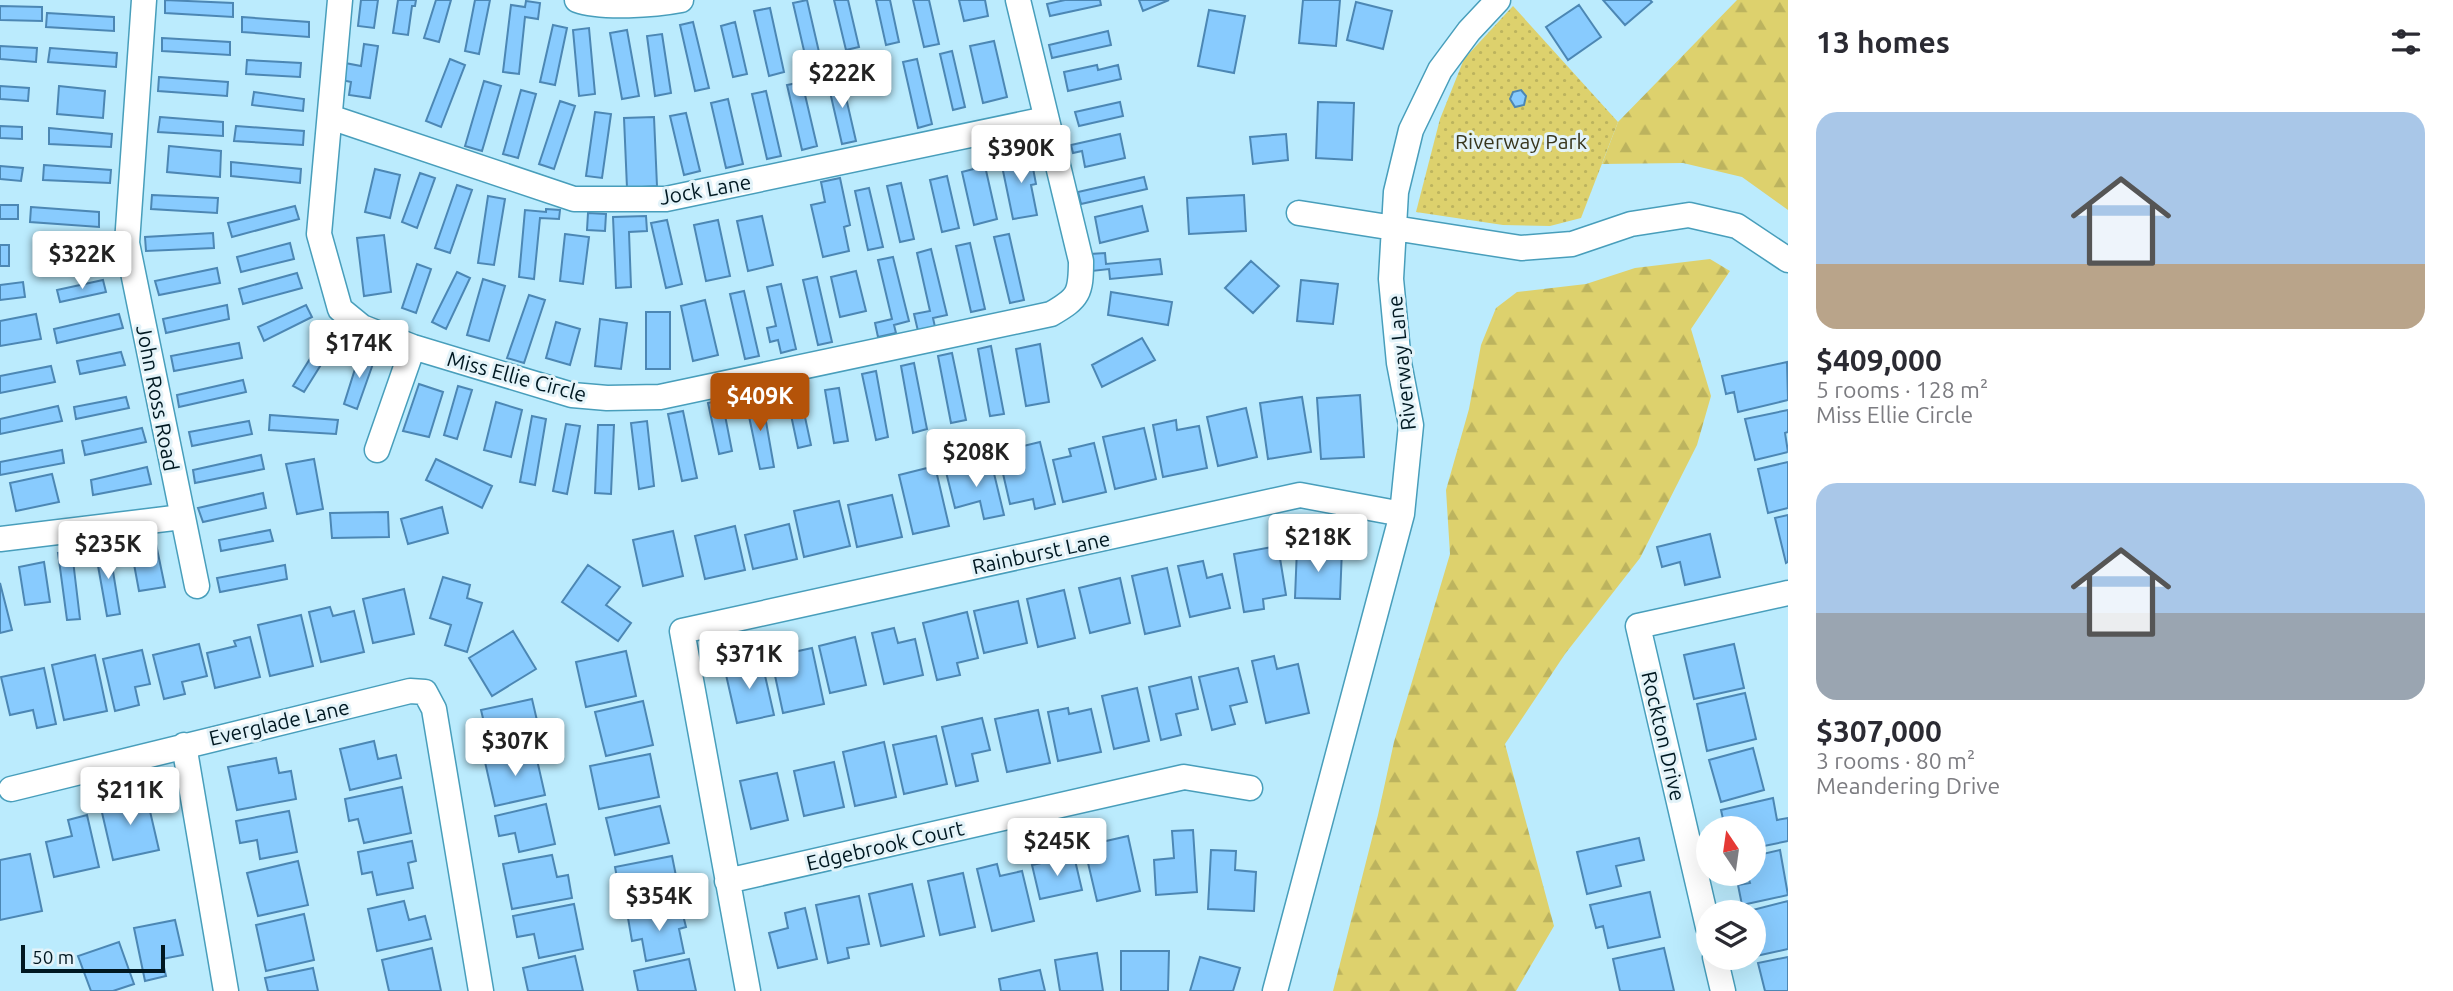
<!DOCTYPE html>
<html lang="en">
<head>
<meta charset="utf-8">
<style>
  body { margin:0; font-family:Ubuntu,sans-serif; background:#f2f2f3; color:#2b2b33; height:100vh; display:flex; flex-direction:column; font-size:26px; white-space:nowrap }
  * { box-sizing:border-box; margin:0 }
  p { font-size:23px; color:#7c7c81 }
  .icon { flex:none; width:38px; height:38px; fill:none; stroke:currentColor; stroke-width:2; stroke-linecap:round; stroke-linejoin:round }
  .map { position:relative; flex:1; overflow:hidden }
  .details { display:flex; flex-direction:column; background:#fff; width:665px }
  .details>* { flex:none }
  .needle { width:46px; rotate:347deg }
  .controls { position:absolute; left:1696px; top:816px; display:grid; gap:14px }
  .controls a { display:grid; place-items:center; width:70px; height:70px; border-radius:50%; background:#fff; box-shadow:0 7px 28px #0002; font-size:35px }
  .scale { position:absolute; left:21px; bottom:18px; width:144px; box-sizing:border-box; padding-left:7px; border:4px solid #001821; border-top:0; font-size:19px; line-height:24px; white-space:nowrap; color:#001821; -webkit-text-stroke:5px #e3f3f9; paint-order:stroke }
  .price { position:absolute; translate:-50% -60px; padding:0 16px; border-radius:7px; background:#fff; color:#222; font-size:23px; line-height:46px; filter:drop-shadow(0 2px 4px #0008) }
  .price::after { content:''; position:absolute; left:50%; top:42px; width:21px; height:16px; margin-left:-10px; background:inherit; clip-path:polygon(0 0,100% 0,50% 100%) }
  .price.on { background:#b45309; color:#fff }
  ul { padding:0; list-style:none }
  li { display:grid; align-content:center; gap:14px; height:371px; padding:0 28px }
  li span { display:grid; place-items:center; height:217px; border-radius:21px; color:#555 }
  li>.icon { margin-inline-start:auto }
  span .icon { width:126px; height:126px; fill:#fffc; stroke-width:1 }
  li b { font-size:30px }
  h2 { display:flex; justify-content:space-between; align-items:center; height:84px; padding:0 28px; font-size:30px }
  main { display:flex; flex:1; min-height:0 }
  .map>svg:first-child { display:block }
</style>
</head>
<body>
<main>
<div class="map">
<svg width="1788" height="991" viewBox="0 0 1788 991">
  <defs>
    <pattern id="grass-dots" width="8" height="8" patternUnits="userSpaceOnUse" patternTransform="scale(1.75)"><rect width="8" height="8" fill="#ddd16d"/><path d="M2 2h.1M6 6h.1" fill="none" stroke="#bcb35e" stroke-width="1.8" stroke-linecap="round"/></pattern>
    <pattern id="forest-firs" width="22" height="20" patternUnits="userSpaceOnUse" patternTransform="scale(1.75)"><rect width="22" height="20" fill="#ddd16d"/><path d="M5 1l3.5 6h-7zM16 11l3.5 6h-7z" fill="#bcb35e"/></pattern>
  </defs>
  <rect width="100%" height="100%" fill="#bbebfd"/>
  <!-- grass -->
  <path fill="url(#grass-dots)" d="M1513 6 1618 122 1581 218 1550 226 1503 225 1416 212 1440 119 1464 59Z"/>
  <!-- forest -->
  <path fill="url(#forest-firs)" d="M1737 0H1788V210L1742 177 1683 163 1602 164 1618 122Z
    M1710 259 1730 271 1691 329 1711 396 1697 445 1640 558 1565 654 1505 744 1554 926 1516 991H1333L1378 815 1394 742 1450 554 1446 490 1469 409 1481 345 1496 308 1517 292 1586 284 1635 268Z"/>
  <!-- building -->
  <path fill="#88cbfe" stroke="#4c87b4" stroke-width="2" d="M165 0 233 3V17L165 13Z
    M361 0H378L374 28 358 26Z
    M398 0H416L415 6H412L408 35 393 33Z
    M436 0H451L439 42 424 38Z
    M475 0H490L479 54 465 51Z
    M807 0 822 65 808 68 793 3Z
    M834 0H848L859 47 846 50Z
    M876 0H890L899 42 886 45Z
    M913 0H929L939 44 924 47Z
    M959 0H985L988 16 964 21Z
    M1065 0H1100L1101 5 1050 16 1047 4Z
    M1139 0H1169L1143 11Z
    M1303 0H1340L1336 46 1299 43Z
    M1603 0H1650L1652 2 1625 25Z
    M526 1 540 3 538 19 525 17 519 74 503 72 511 5 525 7Z
    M1356 2 1392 11 1383 49 1347 40Z
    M1579 5 1601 37 1568 60 1546 27Z
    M0 6 42 7V21L0 20Z
    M770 8 784 72 769 76 754 11Z
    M1209 10 1245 16 1234 73 1198 66Z
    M47 13 114 17V31L46 27Z
    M242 17 309 22V37L242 32Z
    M693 22 709 88 695 91 680 25Z
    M735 22 747 74 733 77 721 26Z
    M553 25 567 28 555 85 540 82Z
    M589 28 595 94 579 96 573 30Z
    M627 30 639 96 622 99 610 33Z
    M1108 31 1111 45 1052 58 1049 45Z
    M662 34 671 93 655 96 647 36Z
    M162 38 230 42V55L162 51Z
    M994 41 1007 97 983 103 970 46Z
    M364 44 378 46 370 98 349 95 351 82 342 80 345 63 361 66Z
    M0 46 37 48 36 62 0 59Z
    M50 48 117 53 116 67 48 62Z
    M952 51 965 107 953 110 940 54Z
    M450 59 465 65 441 127 426 121Z
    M917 59 932 124 918 128 903 62Z
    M247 60 301 63 300 77 246 74Z
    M1097 65 1098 70 1118 65 1121 79 1068 91 1064 72Z
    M841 76 856 141 842 144 827 79Z
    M159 77 228 82 227 96 158 91Z
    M484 81 501 86 482 151 465 146Z
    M802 82 817 146 802 150 787 85Z
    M0 86 29 88 28 101 0 99Z
    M59 86 105 91 103 118 57 114Z
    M521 90 536 94 518 158 503 154Z
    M1521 90 1526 96 1524 105 1515 107 1510 99 1513 92Z
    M766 91 781 156 767 159 752 94Z
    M254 92 304 99 303 111 252 105Z
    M728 99 743 164 726 168 711 103Z
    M560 101 575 106 554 169 539 164Z
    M1120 102 1123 116 1079 126 1075 112Z
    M1318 102 1354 103 1352 160 1316 158Z
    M595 112 611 114 602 178 586 176Z
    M686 113 700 171 684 175 670 116Z
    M160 117 223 122V136L158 132Z
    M654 117 657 186 627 188 624 118Z
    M0 126 22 127V139L0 138Z
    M236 126 304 131 303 145 234 141Z
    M49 128 112 134 111 147 49 144Z
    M1120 134 1125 158 1085 167 1082 151 1073 153 1071 145Z
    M1286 134 1288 160 1253 164 1250 137Z
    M169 146 221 151 220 177 167 172Z
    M1029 147 1036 184 1031 185 1037 215 1013 219 1002 166 1017 164 1014 150Z
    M231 162 301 169 300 183 231 176Z
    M44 165 111 170 110 183 43 180Z
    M0 166 23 168 21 181 0 179Z
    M985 166 997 219 974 225 962 172Z
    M375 169 400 175 390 218 365 212Z
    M420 173 435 178 417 228 402 222Z
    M947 176 959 228 942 232 930 180Z
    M1144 177 1147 189 1081 204 1078 192Z
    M840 178 850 225 844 227 849 251 823 257 811 205 825 202 821 182Z
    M901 183 914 239 900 242 887 186Z
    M457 185 472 190 450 253 435 248Z
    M869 188 883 247 868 250 855 191Z
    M152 195 218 198 217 213 151 209Z
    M1244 195 1246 231 1189 234 1187 198Z
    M488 196 505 199 494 265 478 263Z
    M0 205H18V219H0Z
    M295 206 299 219 232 237 228 223Z
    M1142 206 1148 231 1100 243 1095 217Z
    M31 207 99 212V227L30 222Z
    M546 209 560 210 559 219 540 218 534 279 519 277 525 210 546 212Z
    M588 213 606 214 605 231 587 230Z
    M646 216 647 231 629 232 631 287 616 288 613 217Z
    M762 216 773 265 748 271 737 221Z
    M667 220 682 284 666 288 651 223Z
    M718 220 730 276 706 281 694 225Z
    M213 233 214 248 146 251 145 237Z
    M565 234 589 237 583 284 560 281Z
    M1009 234 1024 300 1010 303 994 237Z
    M384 235 391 292 364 296 357 238Z
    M290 243 294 259 241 272 237 257Z
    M970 243 985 309 971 312 956 246Z
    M0 245H9V266H0Z
    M99 246 100 260 45 265 44 251Z
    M931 249 947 315 933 318 935 327 918 331 914 314 930 311 917 253Z
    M1105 253 1106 264 1160 259 1162 274 1110 279 1109 269 1092 271 1090 254Z
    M893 257 909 321 894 325 896 333 878 337 875 323 892 319 878 260Z
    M1251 261 1279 286 1253 313 1225 288Z
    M417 264 431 269 416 313 402 308Z
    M217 268 220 283 159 295 155 281Z
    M856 271 866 311 840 317 831 277Z
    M457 272 470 278 446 329 432 322Z
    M297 273 302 288 243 304 239 289Z
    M817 277 832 342 818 345 803 280Z
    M483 279 505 286 489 341 467 335Z
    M103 280 106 292 60 302 57 290Z
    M1301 280 1338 284 1333 324 1297 321Z
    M23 282 25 297 0 300V285Z
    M781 284 796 349 781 353 778 340 770 342 767 328 776 326 767 287Z
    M744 291 759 356 745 359 730 294Z
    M1111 292 1172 302 1168 325 1108 315Z
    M529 295 545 300 524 363 507 358Z
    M705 300 718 355 693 361 681 306Z
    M227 305 229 319 166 333 163 319Z
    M306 305 312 317 264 341 258 327Z
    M646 312H670V369H646Z
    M36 314 41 339 0 346V321Z
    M119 314 123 328 57 343 54 329Z
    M600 319 627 323 621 369 595 366Z
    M556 322 580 329 570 365 546 358Z
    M1142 338 1155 360 1102 387 1092 365Z
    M321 341 332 347 304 392 293 386Z
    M239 343 242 358 174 371 171 356Z
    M1040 344 1049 402 1026 406 1016 349Z
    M991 346 1004 414 990 416 978 349Z
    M121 352 125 365 80 374 77 361Z
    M360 353 375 358 357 409 344 404Z
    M952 353 966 420 951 423 938 356Z
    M1787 362 1788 400 1738 412 1734 392 1726 394 1722 376Z
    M914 363 927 429 913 433 901 366Z
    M51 366 55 382 0 393V376Z
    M876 371 888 437 876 440 862 374Z
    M243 380 246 392 179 407 177 395Z
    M797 380 811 445 798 448 784 382Z
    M419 384 443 392 429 437 403 431Z
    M458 386 472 390 457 439 444 435Z
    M839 388 848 441 834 443 825 390Z
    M1360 395 1364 457 1321 459 1317 398Z
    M126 397 129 408 76 419 74 407Z
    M1302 397 1311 452 1268 459 1260 403Z
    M762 399 774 467 760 469 746 402Z
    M722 400 732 451 719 454 708 403Z
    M496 402 522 410 511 457 484 450Z
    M58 406 62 421 0 434V419Z
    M1246 408 1257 457 1218 466 1207 417Z
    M1788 410V432L1785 433 1788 452 1755 460 1745 419Z
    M683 411 697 478 682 481 668 414Z
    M270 415 338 420 336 434 269 430Z
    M532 416 546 419 535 485 520 482Z
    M1176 420 1177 430 1199 426 1207 468 1163 477 1153 425Z
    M249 421 252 434 192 446 189 432Z
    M647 421 654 486 639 489 631 423Z
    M566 424 580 426 567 494 553 491Z
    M598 425H614L611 494 595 493Z
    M142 428 146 442 85 455 82 441Z
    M1144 428 1156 479 1115 489 1103 437Z
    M1040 442 1055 504 1035 509 1033 499 1010 504 998 452Z
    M1094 443 1106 492 1063 502 1053 460 1071 456 1069 449Z
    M62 450 64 463 0 475V462Z
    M261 455 264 469 195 483 193 470Z
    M314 459 323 509 297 514 286 464Z
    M436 459 492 486 482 508 426 480Z
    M991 461 1004 515 984 519 980 501 955 508 946 472Z
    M1788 462V508L1768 513 1758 469Z
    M935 466 949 526 913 534 899 475Z
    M147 467 151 484 93 495 91 480Z
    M52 474 59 502 16 511 10 483Z
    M263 493 266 508 203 522 198 508Z
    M892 495 902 537 857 547 848 505Z
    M839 501 850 546 804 557 794 511Z
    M442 507 448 533 408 544 401 519Z
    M388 512 389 537 332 538 330 513Z
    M1788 515V562L1786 563 1775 518Z
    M789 524 797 559 753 569 745 535Z
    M735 526 745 570 705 579 695 536Z
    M270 530 273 541 221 551 219 540Z
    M673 531 683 576 643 586 633 540Z
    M1710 534 1720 577 1685 585 1680 562 1662 567 1657 547Z
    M156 544 165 587 139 591 131 548Z
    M1278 546 1286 595 1263 599 1264 609 1244 612 1234 554Z
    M109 547 120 614 107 616 95 549Z
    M1297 548 1342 549 1340 599 1295 598Z
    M72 552 80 619 67 620 58 553Z
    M1203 561 1207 578 1222 574 1230 608 1190 617 1178 566Z
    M44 562 50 602 25 605 19 567Z
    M285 565 287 579 220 592 217 578Z
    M588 565 620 587 606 605 631 623 618 641 562 602Z
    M1167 568 1180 626 1145 634 1132 576Z
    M443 577 470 585 467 598 482 603 467 652 445 645 451 625 430 618Z
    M1120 578 1130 623 1090 633 1079 588Z
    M0 583 12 630 0 633Z
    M404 589 414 634 373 643 363 599Z
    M1064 590 1075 638 1038 647 1027 599Z
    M1018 601 1027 643 984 653 974 611Z
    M330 607 333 616 354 611 364 652 321 662 309 612Z
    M967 612 978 658 957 663 960 675 937 680 923 623Z
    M301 615 313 666 270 676 258 625Z
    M894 628 898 643 915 639 923 675 884 684 872 633Z
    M513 631 536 669 492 696 469 658Z
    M250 637 260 677 215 688 207 653 236 646 234 641Z
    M855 637 866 685 830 693 819 646Z
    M199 644 207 676 182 682 185 694 164 699 153 655Z
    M1734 644 1744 688 1694 699 1684 655Z
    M812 648 824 704 783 713 771 657Z
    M142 650 150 684 135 687 139 705 115 711 103 659Z
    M626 651 636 696 586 707 576 662Z
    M95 655 107 711 64 720 52 665Z
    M1274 656 1277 669 1298 664 1309 713 1266 723 1252 661Z
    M761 658 774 715 737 723 724 666Z
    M44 668 56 724 37 728 33 710 10 715 1 677Z
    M1238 668 1247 702 1230 706 1235 724 1212 730 1199 677Z
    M1191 677 1198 709 1176 714 1181 735 1161 740 1149 687Z
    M1137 688 1149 741 1114 749 1102 696Z
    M1745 693 1756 739 1707 751 1697 704Z
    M532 699 542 742 507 750 503 731 487 735 481 710Z
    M643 701 653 745 606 756 595 712Z
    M1068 708 1069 714 1091 709 1101 752 1058 761 1048 712Z
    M1038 710 1050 763 1007 772 995 719Z
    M982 718 990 750 972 754 978 781 956 786 942 727Z
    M936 736 947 784 904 794 893 745Z
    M374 741 378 759 396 755 401 778 350 790 340 749Z
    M884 742 896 797 855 806 843 752Z
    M1753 748 1764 790 1721 802 1709 760Z
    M535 751 545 795 495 806 485 762Z
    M650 754 659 797 599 809 590 766Z
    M276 758 279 773 291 771 296 799 237 810 228 767Z
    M834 762 844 807 804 816 794 771Z
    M777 773 788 820 751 829 740 781Z
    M402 787 411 833 364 843 358 819 349 821 345 799Z
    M146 794 159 850 113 860 100 804Z
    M1773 798 1777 820 1788 818V841L1754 848V828H1725L1721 810Z
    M546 804 555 844 519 852 515 833 499 836 495 816Z
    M660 806 669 843 615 855 606 818Z
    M289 811 297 852 260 859 257 840 240 843 236 821Z
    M87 815 99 867 54 877 46 842 72 836 68 820Z
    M1193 830 1197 892 1156 895 1154 860 1174 858 1172 831Z
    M1128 836 1140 891 1097 901 1084 846Z
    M1639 838 1644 860 1616 866 1621 886 1587 894 1577 852Z
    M412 841 416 861 408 863 413 888 377 895 372 872 362 874 358 852Z
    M1211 850 1236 851 1235 870 1256 872 1254 911 1208 909Z
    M1780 850 1788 895 1742 905 1738 885 1750 883 1747 873H1754V856Z
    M30 854 42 911 0 920V860Z
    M552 855 557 877 568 875 572 898 512 909 503 864Z
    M672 856 681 901 634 910 629 887 619 889 615 867Z
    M1074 856 1082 890 1040 899 1032 865Z
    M298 861 308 905 258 916 247 873Z
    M997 864 1000 876 1022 871 1034 921 992 931 977 869Z
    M963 873 975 927 940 935 928 881Z
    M912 884 924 936 881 946 869 894Z
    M1650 892 1660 937 1608 948 1603 926 1596 928 1590 905Z
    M859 896 869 944 847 948 849 958 828 963 816 905Z
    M404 901 409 920 425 916 431 939 377 951 368 909Z
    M1788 901V949L1756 956 1754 946V912H1745Z
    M574 904 583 949 539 958 534 934 517 937 513 916Z
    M681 907 686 927 679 929 684 953 646 961 642 939 632 941 628 918Z
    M805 908 817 959 778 968 769 933 788 928 785 913Z
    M304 914 314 960 266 971 256 925Z
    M175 920 183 955 162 959 166 976 145 981 134 928Z
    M119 942 134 984 113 991H91L78 956Z
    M432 948 441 991H389L382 960Z
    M1664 948 1674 991H1620L1613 959Z
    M1121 951H1169L1168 991H1121Z
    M1097 953 1103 991H1060L1055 960Z
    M575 956 583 991H528L523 968Z
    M1200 957 1240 968 1233 991H1190Z
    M1788 957V991H1765L1758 963Z
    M689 959 696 991H638L634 971Z
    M313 968 318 991H268L265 978Z
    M1040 970 1045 991H1001L999 979Z"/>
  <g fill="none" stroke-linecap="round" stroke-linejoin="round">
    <defs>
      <path id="minor" d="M144 0 127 243 197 586
        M340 0 319 234 340 309 362 327 413 347 572 395 607 398 660 397 1051 314C1079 298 1081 293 1081 261L1018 0
        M577 0C602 9 655 5 681 0
        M330 117 574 199H666L1046 119
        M1299 213 1521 248 1572 244 1631 224 1689 215 1737 226 1788 260
        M377 450 413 347
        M0 539 182 517
        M184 745 226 991
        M11 789 410 691 425 692 434 709 481 991
        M727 881 1184 777 1250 788
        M1708 927 1638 626 1788 593
        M1715 957 1723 991
        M748 991 682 631 1300 495 1402 514
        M1275 991 1402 514 1411 425 1399 363 1391 279 1396 192 1411 130 1440 70 1469 31 1498 0"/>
    </defs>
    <!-- minor casing -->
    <use href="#minor" stroke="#489ebb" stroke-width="27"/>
    <!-- minor -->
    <use href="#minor" stroke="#fff" stroke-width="24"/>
  </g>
  <g text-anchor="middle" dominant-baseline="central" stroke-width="6" stroke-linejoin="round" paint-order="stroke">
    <!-- park labels -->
    <g font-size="21" fill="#38361d" stroke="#e3f3f9">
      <text x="1521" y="141">Riverway Park</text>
    </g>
    <!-- street labels -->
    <g font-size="21" fill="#001821" stroke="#e3f3f9">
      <text transform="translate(705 189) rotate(-10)">Jock Lane</text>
      <text transform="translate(1401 363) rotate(-96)">Riverway Lane</text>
      <text transform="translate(517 376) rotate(15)">Miss Ellie Circle</text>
      <text transform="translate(158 398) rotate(79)">John Ross Road</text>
      <text transform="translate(1041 552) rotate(-12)">Rainburst Lane</text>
      <text transform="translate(279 722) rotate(-13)">Everglade Lane</text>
      <text transform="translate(1664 736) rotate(77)">Rockton Drive</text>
      <text transform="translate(885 845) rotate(-13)">Edgebrook Court</text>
    </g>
  </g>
</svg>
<div class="controls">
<a><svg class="needle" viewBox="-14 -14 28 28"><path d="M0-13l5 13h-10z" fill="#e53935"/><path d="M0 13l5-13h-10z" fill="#7c7c81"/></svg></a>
<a><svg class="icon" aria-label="layers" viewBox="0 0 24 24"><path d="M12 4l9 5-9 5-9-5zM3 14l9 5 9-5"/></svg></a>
</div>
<div class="scale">50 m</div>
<b class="price" style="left:842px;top:110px">$222K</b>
<b class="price" style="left:1021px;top:185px">$390K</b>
<b class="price" style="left:82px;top:291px">$322K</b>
<b class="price" style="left:359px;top:380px">$174K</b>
<b class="price on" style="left:760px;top:433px">$409K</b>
<b class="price" style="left:976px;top:489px">$208K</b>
<b class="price" style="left:1318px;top:574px">$218K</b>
<b class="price" style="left:108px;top:581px">$235K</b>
<b class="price" style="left:749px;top:691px">$371K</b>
<b class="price" style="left:515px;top:778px">$307K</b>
<b class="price" style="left:130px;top:827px">$211K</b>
<b class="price" style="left:1057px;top:878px">$245K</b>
<b class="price" style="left:659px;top:933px">$354K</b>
</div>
<section class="details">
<h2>13 homes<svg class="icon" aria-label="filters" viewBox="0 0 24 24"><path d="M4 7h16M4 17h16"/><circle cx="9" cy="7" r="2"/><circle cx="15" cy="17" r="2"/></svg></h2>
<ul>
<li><span style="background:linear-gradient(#a9c7e8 70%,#b9a48a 0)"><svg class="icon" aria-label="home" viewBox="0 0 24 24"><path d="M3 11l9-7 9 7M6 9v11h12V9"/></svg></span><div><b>$409,000</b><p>5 rooms · 128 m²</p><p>Miss Ellie Circle</p></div></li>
<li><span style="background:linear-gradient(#a9c7e8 60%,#9aa5b1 0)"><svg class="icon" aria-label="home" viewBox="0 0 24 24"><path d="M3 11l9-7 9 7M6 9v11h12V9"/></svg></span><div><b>$307,000</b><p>3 rooms · 80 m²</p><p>Meandering Drive</p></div></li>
</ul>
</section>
</main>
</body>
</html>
